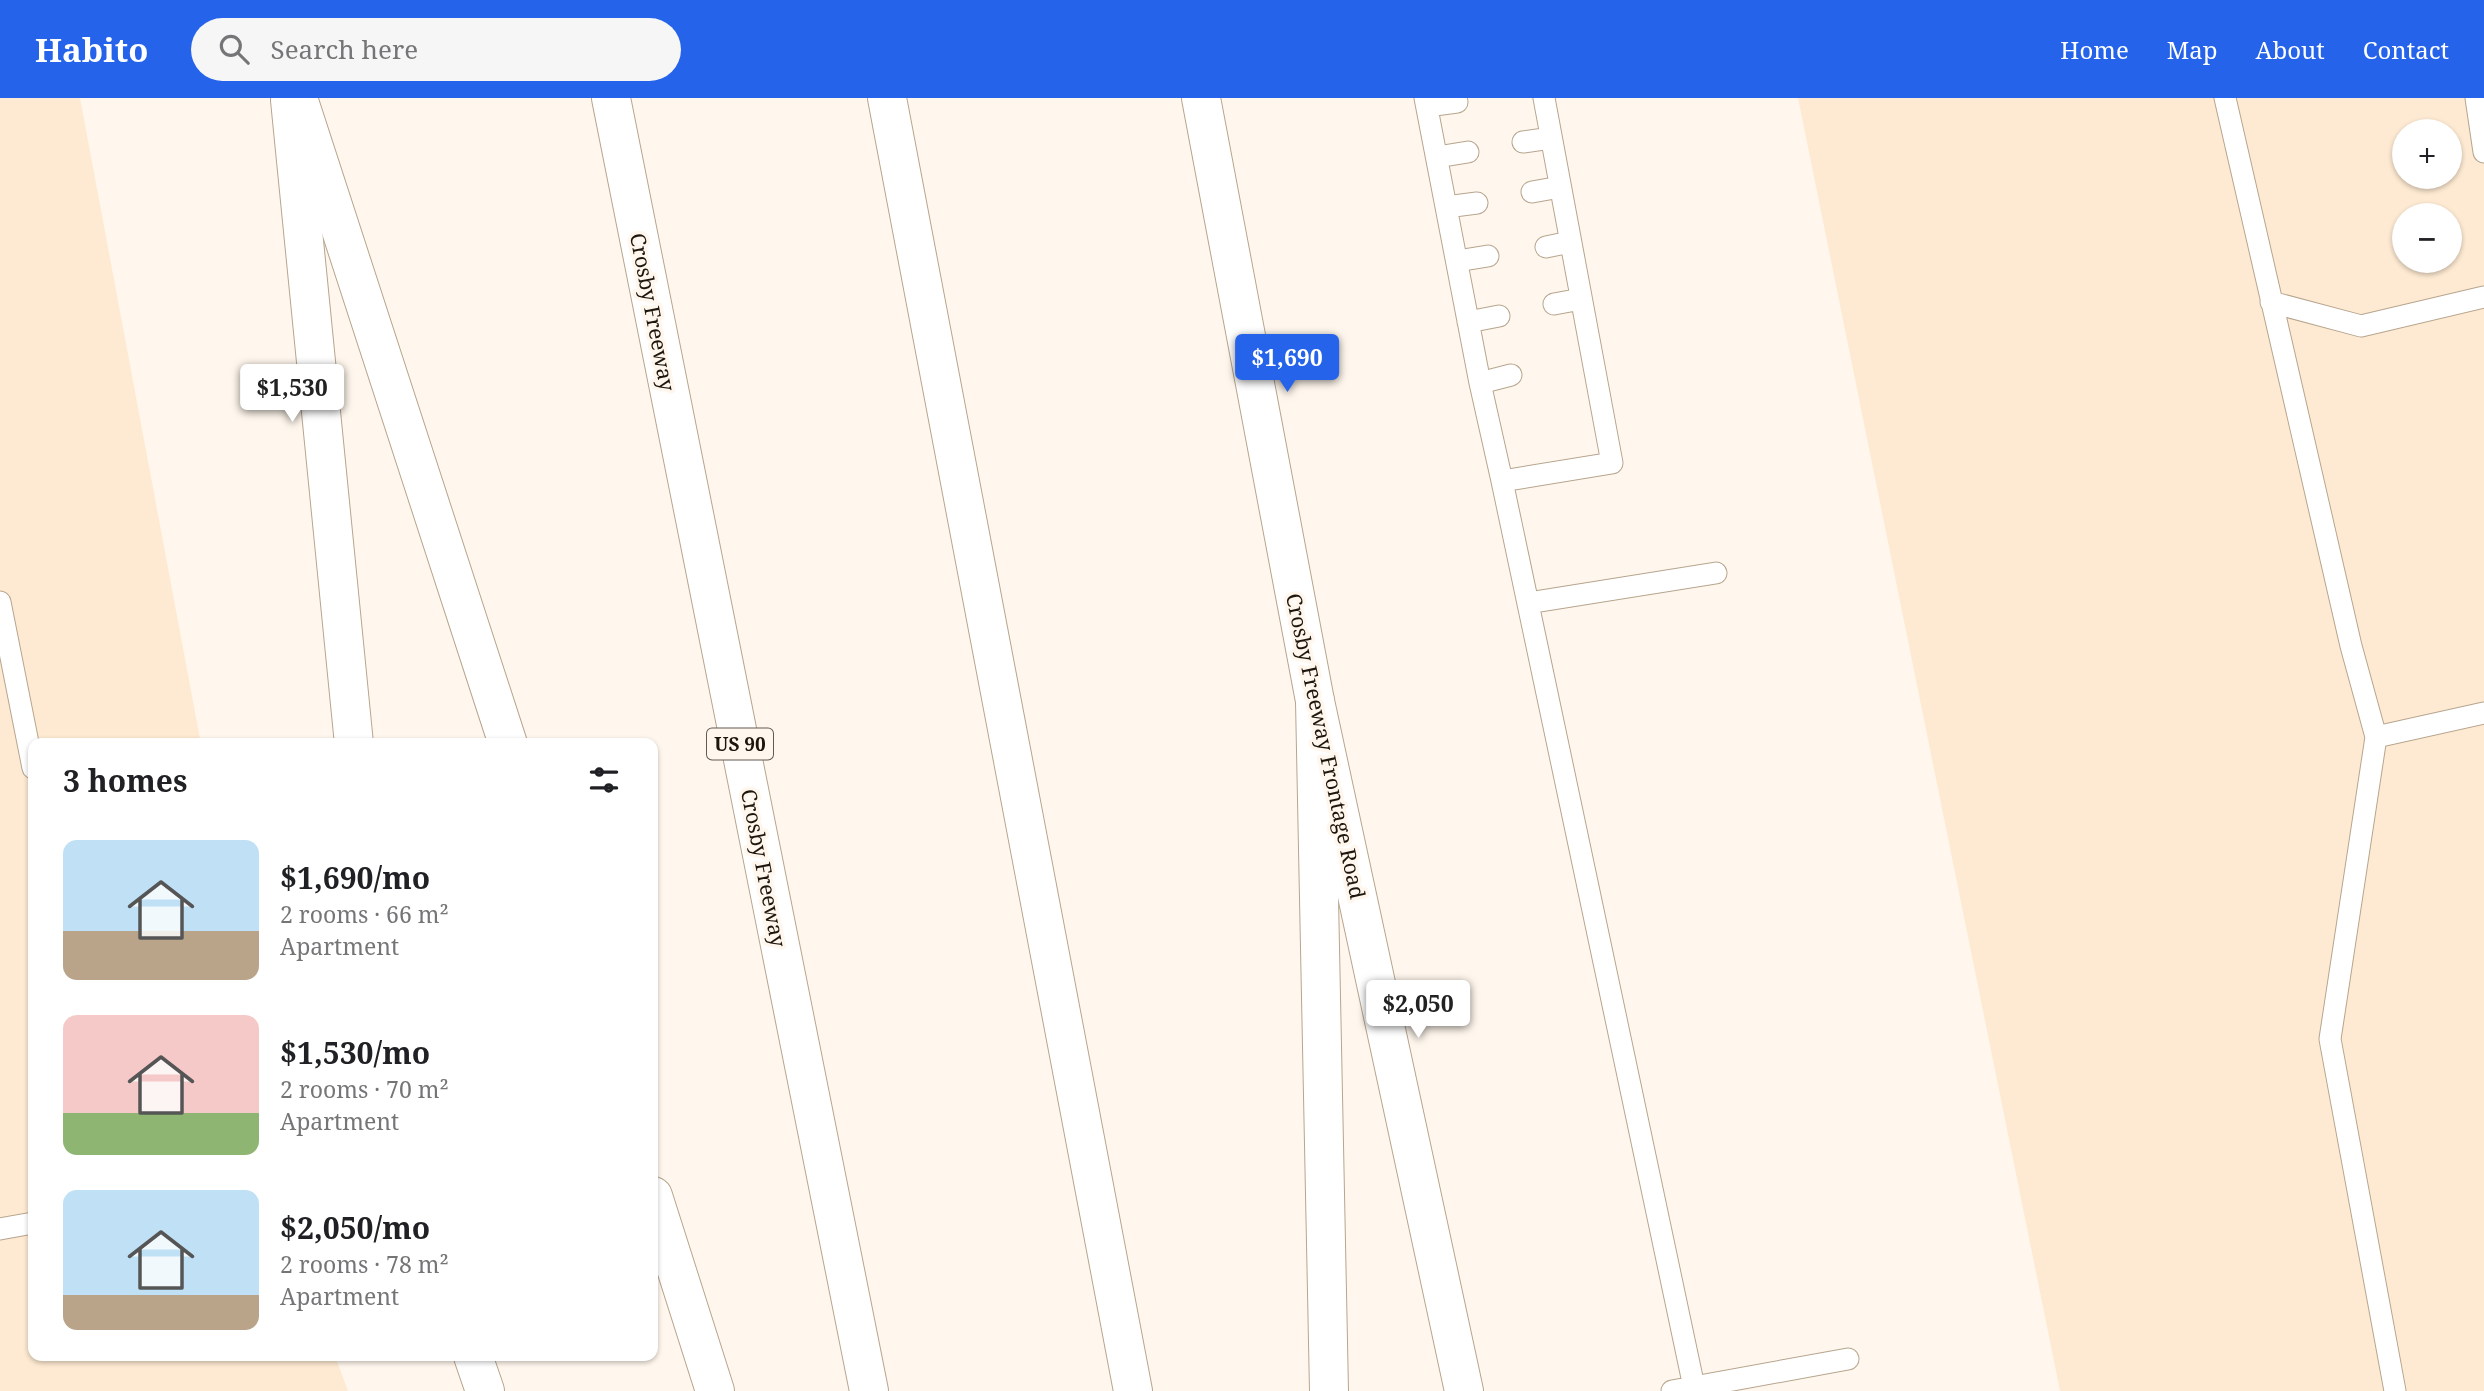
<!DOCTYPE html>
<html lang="en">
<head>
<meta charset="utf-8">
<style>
  body { margin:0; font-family:"Noto Serif",serif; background:#f6f6f6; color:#202124; height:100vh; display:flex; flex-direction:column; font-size:26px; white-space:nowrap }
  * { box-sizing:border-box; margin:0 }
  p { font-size:23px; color:#757577 }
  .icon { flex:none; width:38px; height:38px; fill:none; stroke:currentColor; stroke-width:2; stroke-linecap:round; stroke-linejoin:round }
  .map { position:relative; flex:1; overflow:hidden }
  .panel { position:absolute; left:28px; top:640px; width:630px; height:623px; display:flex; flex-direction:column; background:#fff; border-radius:14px; box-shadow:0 2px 5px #0004 }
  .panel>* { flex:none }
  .controls { position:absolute; left:2392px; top:21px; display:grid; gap:14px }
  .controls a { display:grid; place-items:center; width:70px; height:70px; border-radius:50%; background:#fff; box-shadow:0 2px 5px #0004; font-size:35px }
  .price { position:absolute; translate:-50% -60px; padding:0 16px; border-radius:7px; background:#fff; color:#222; font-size:23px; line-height:46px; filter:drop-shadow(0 2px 4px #0008) }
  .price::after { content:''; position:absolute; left:50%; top:42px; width:21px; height:16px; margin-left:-10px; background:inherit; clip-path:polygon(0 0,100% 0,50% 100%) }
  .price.on { background:#2563eb; color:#fff }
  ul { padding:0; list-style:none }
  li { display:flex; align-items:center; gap:21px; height:175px; padding:0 35px }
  li span { display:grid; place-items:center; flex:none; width:196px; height:140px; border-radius:14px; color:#555 }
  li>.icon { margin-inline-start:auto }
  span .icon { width:84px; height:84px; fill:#fffc; stroke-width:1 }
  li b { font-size:30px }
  h2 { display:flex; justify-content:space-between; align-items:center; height:84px; padding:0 35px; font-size:30px }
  header { display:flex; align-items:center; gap:42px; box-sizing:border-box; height:98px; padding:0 35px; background:#2563eb; color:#fff }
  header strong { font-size:33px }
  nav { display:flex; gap:38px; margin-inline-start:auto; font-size:24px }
  .search { width:490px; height:63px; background:#f6f6f6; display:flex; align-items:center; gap:18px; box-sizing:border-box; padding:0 24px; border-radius:38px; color:#757577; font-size:26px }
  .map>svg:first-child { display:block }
</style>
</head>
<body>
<header>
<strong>Habito</strong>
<div class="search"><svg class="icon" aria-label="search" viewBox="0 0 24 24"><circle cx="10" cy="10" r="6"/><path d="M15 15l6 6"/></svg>Search here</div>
<nav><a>Home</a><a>Map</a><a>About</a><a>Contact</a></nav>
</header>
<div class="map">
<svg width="2484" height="1293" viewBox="0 0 2484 1293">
  <rect width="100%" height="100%" fill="#fff7ed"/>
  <!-- built -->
  <path fill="#feead2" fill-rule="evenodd" d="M0 0H80L201 646H33V1258H335L348 1293H0Z
    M1798 0H2484V1293H2060ZM2404 33H2450V79H2404ZM2404 117H2450V163H2404Z"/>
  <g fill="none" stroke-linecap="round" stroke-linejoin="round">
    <defs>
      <path id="service" d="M1425 0 1480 285 1502 383
        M1544 0 1612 365 1502 383 1694 1289
        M2225 0 2351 548 2376 639 2484 615
        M2476 0 2484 54
        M1427 8 1457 4
        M1523 44 1551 40
        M1437 59 1468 54
        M1532 94 1560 89
        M1446 109 1477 105
        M1546 149 1570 144
        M1457 163 1488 158
        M2271 204 2361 228 2484 199
        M1554 206 1581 201
        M1468 224 1499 218
        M1480 285 1511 277
        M0 504 33 670
        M1528 505 1716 475
        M2376 639 2330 941 2395 1293
        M0 1131 33 1125
        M1672 1293 1848 1261"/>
      <path id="secondary" d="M1201 0 1315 603 1464 1293
        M290 2 354 646
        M473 1258 485 1293"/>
      <path id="motorway" d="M298 0 508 646
        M611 0 869 1293
        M887 0 1133 1293
        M1315 603 1329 1293
        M653 1098 715 1293"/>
    </defs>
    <!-- service casing -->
    <use href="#service" stroke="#b7a58e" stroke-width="23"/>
    <!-- secondary casing -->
    <use href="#secondary" stroke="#b7a58e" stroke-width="40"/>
    <!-- motorway casing -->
    <use href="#motorway" stroke="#b7a58e" stroke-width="40"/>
    <!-- service -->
    <use href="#service" stroke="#fff" stroke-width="21"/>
    <!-- secondary -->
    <use href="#secondary" stroke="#fff" stroke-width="38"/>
    <!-- motorway -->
    <use href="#motorway" stroke="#fff" stroke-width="38"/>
  </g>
  <g text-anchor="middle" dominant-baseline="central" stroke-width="7" stroke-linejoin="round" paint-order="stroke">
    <!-- shield labels -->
    <rect fill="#fff7ed" stroke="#615a50" stroke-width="2" x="707" y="630.5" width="66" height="31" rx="5"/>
    <g font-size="19" font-weight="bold" fill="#1d160d">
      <text x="740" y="646">US 90</text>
    </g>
    <!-- street labels -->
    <g font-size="21" fill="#1d160d" stroke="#fff7ed">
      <text transform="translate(653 214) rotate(79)">Crosby Freeway</text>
      <text transform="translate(1326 648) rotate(78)">Crosby Freeway Frontage Road</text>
      <text transform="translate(764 770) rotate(79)">Crosby Freeway</text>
    </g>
  </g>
</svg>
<div class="controls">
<a>+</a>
<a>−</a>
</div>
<b class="price on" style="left:1287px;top:296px">$1,690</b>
<b class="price" style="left:292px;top:326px">$1,530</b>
<b class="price" style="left:1418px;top:942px">$2,050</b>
<section class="panel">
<h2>3 homes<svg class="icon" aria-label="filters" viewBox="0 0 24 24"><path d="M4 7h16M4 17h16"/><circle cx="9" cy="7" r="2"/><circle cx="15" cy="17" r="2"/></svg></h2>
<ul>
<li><span style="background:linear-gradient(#bfe0f5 65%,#b9a48a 0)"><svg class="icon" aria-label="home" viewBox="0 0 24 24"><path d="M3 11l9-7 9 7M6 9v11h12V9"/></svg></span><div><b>$1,690/mo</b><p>2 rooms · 66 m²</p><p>Apartment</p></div></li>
<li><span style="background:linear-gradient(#f6c9c9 70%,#8fb573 0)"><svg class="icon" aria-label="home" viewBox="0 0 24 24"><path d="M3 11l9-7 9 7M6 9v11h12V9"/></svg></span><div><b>$1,530/mo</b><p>2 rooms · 70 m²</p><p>Apartment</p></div></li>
<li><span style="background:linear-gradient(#bfe0f5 75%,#b9a48a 0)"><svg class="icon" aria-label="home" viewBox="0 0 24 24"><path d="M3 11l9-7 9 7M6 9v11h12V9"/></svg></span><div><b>$2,050/mo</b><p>2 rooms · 78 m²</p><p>Apartment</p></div></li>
</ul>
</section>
</div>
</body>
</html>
